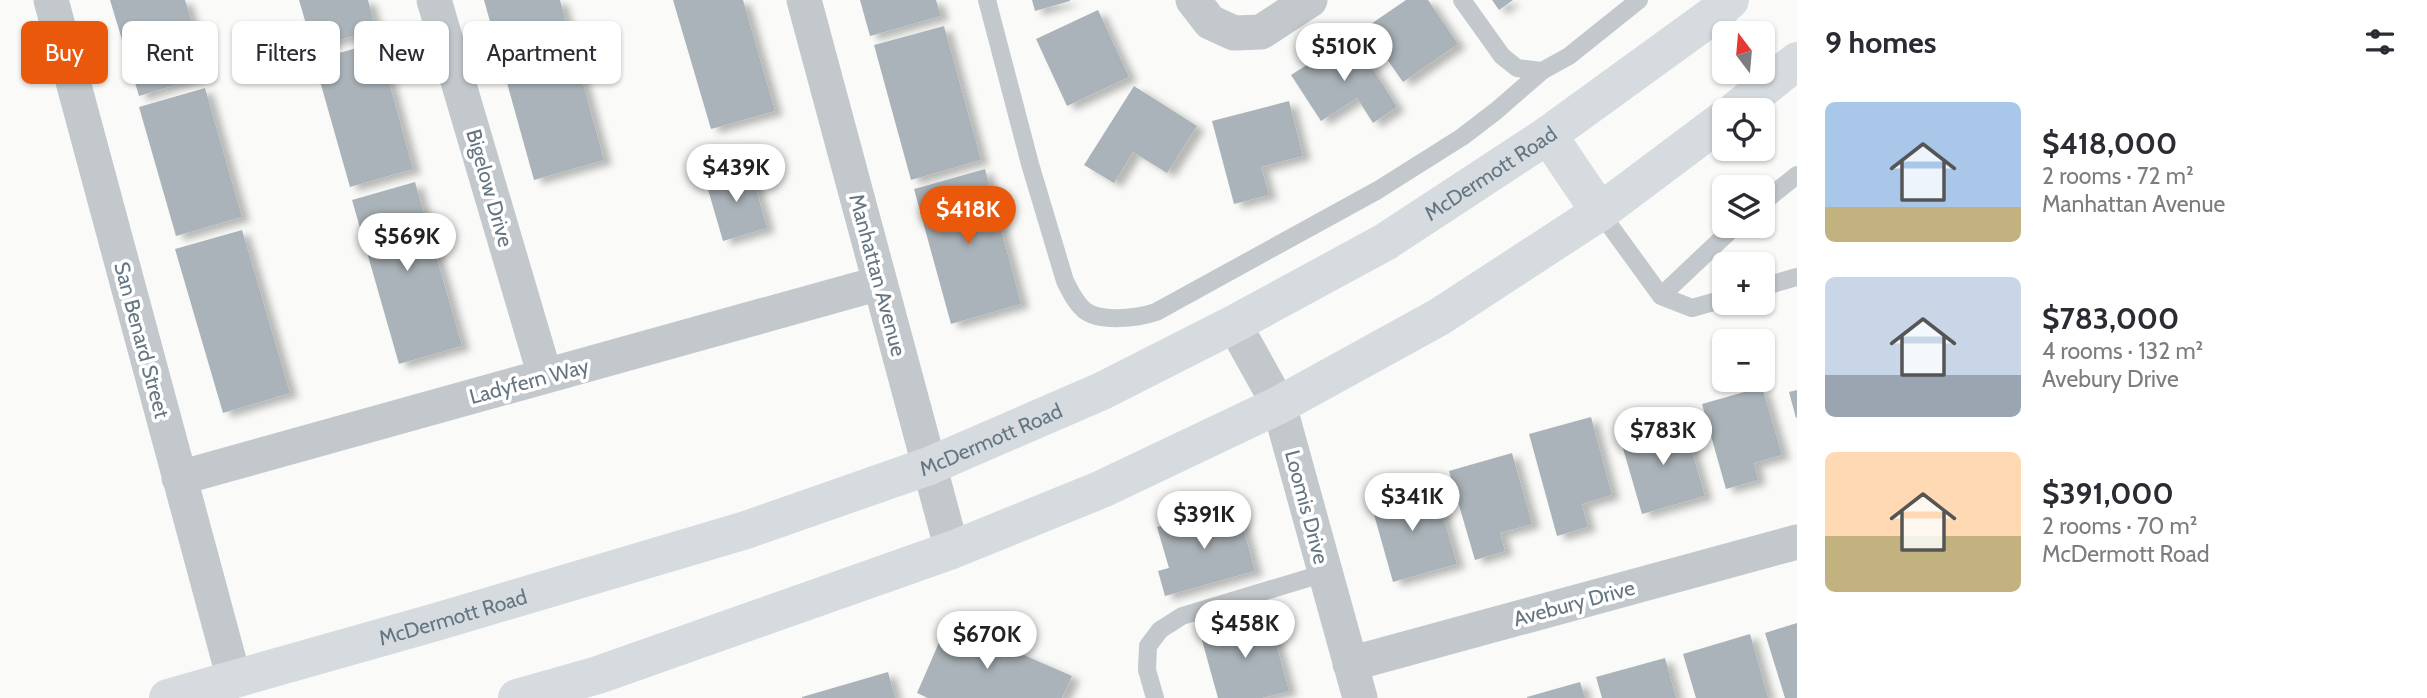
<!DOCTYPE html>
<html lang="en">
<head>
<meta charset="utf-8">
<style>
  body { margin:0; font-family:Cabin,sans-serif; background:#f2f2f3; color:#2b2b33; height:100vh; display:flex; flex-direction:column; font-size:26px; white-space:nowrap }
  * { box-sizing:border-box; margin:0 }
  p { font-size:23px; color:#7c7c81 }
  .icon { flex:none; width:38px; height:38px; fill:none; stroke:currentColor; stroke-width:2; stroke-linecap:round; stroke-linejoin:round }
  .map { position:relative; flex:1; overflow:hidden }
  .details { display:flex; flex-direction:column; background:#fff; width:630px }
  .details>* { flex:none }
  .top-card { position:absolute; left:21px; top:21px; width:665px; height:63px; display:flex; gap:14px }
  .needle { width:46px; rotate:344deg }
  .buttons { position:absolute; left:1712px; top:21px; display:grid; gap:14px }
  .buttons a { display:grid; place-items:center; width:63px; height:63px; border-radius:10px; background:#fff; box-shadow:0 2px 5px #0004; font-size:35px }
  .price { position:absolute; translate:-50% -60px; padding:0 16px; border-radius:24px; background:#fff; color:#222; font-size:23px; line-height:46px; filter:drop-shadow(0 2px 4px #0008) }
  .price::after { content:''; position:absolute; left:50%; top:42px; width:21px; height:16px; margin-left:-10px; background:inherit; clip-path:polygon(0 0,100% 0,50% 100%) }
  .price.selected { background:#ea580c; color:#fff }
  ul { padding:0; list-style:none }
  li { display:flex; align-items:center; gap:21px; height:175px; padding:0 28px }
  li span { display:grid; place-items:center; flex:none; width:196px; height:140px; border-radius:10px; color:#555 }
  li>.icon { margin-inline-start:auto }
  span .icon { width:84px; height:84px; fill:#fffc; stroke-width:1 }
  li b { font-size:30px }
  h2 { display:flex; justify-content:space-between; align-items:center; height:84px; padding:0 28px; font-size:30px }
  .tag { padding:0 24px; border-radius:10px; background:#fff; box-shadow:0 2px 5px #0004; font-size:24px; line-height:63px }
  .tag.selected { background:#ea580c; color:#fff }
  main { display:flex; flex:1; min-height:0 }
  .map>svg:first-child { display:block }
</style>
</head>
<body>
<main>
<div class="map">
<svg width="1797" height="698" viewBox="0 0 1797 698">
  <defs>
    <filter id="shadow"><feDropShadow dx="8" dy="4.5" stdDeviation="3.5" flood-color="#0004"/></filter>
  </defs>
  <rect width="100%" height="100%" fill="#fafaf8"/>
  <!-- building -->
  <path fill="#aab3b9" filter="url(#shadow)" d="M110 0H185L208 75 139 96Z
    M299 0H368L376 29 313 48Z
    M484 0H560L604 160 534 180Z
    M673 0H743L775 111 711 129Z
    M860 0H936L941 16 870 36Z
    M1032 0H1070V1L1035 11Z
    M1406 0H1428L1458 44 1403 82 1365 28Z
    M1492 0H1513L1499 10Z
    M1098 10 1129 77 1067 106 1036 39Z
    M944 26 981 160 911 180 874 45Z
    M1352 36 1397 107 1373 123 1357 98 1321 121 1291 75Z
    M378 42 413 169 350 187 314 60Z
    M1134 86 1197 126 1167 173 1133 152 1114 183 1084 165Z
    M205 88 242 217 176 236 139 107Z
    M1289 101 1303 156 1261 167 1269 195 1234 204 1212 121Z
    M750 167 767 228 723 241 705 179Z
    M985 169 1021 304 951 324 914 189Z
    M415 182 462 346 399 364 352 200Z
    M242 230 290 393 223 413 175 249Z
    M1762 387 1782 455 1754 463 1758 480 1726 489 1702 404Z
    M1797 390V417L1796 418 1789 392Z
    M1591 417 1612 495 1582 504 1588 527 1557 536 1529 434Z
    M1683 420 1705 496 1642 514 1620 438Z
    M1512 453 1532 524 1500 533 1505 551 1475 560 1449 471Z
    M1393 486 1397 500 1435 489 1457 564 1393 582 1368 493Z
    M1237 505 1255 571 1165 596 1158 571 1169 568 1157 527Z
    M1268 614 1289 691 1262 698H1218L1200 633Z
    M948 622 1072 676 1062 698H928L917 693Z
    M1797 623V698H1785L1765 633Z
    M1750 634 1768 698H1696L1683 654Z
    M1665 658 1676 698H1602L1596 677Z
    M888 672 895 698H802V697Z
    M1580 682 1585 698H1527V697Z"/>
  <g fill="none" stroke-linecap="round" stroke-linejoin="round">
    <!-- service -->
    <path stroke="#c3c8cc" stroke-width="18" d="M987 0 1030 164 1065 281C1070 291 1075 302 1084 310 1100 323 1138 318 1156 312L1378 190 1462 137 1496 111 1542 71
      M1462 0 1502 56 1517 68 1542 71 1569 56 1639 0
      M1762 203 1797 175
      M1600 212 1661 296 1692 308 1724 299
      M1762 287 1797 277
      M1661 296 1735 226
      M1155 698 1147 670 1148 646 1160 630 1182 616 1325 573"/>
    <!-- minor -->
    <path stroke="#c3c8cc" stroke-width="35" d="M51 0 234 679
      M434 0 545 376
      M804 0 952 550
      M1193 0 1210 22 1234 33 1261 32 1310 0
      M1234 324 1279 405 1360 698
      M179 478 880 283
      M1350 664 1797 542"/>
    <!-- secondary -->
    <g stroke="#d6dbdf" stroke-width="38">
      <path d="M1736 110 1797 61"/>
      <path d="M1548 135 1600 212"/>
      <path id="s1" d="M168 698 436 622 746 530 929 466 1102 391 1234 324 1385 242 1548 135 1712 16 1730 0"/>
      <path d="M517 698 598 675 952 550 1102 489 1279 405 1439 317 1600 212 1724 119"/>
    </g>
  </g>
  <g text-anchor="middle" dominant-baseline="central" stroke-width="7" stroke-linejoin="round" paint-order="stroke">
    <!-- street labels -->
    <g font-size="21" fill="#657683" stroke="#fff">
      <text stroke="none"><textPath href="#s1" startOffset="1430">McDermott Road</textPath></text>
      <text transform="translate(490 188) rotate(74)">Bigelow Drive</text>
      <text transform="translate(878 275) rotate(75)">Manhattan Avenue</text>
      <text transform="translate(142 340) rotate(75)">San Benard Street</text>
      <text transform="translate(529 381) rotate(-15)">Ladyfern Way</text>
      <text stroke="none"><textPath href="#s1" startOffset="863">McDermott Road</textPath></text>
      <text transform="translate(1307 507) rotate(75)">Loomis Drive</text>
      <text transform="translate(1574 603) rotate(-15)">Avebury Drive</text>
      <text stroke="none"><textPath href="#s1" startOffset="296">McDermott Road</textPath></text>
    </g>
  </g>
</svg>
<div class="buttons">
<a><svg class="needle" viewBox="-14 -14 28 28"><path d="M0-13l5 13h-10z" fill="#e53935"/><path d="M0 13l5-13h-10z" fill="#7c7c81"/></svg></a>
<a><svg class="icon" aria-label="locate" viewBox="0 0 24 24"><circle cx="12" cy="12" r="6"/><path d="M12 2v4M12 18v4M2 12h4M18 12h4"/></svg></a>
<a><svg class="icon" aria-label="layers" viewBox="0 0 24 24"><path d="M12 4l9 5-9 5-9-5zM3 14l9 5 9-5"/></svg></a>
<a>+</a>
<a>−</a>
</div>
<b class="price" style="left:1344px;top:83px">$510K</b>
<b class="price" style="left:736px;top:204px">$439K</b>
<b class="price selected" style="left:968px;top:246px">$418K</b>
<b class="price" style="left:407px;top:273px">$569K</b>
<b class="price" style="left:1663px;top:467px">$783K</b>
<b class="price" style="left:1412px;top:533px">$341K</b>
<b class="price" style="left:1204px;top:551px">$391K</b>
<b class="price" style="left:1245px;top:660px">$458K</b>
<b class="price" style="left:987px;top:671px">$670K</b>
<div class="top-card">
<a class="tag selected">Buy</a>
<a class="tag">Rent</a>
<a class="tag">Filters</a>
<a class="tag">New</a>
<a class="tag">Apartment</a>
</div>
</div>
<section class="details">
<h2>9 homes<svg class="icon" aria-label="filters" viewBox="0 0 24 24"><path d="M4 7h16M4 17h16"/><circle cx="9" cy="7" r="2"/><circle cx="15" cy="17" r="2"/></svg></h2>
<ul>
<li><span style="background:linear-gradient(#a9c7e8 75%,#c2b280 0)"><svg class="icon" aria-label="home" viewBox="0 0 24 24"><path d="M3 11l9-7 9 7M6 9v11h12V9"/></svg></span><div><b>$418,000</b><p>2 rooms · 72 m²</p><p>Manhattan Avenue</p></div></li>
<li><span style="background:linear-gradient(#c9d6e8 70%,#9aa5b1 0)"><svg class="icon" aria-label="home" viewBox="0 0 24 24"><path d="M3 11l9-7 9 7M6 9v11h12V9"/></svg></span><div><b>$783,000</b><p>4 rooms · 132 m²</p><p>Avebury Drive</p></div></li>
<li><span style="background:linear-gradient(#ffd9b3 60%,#c2b280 0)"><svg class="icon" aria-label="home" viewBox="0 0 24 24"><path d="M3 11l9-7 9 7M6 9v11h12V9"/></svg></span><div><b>$391,000</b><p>2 rooms · 70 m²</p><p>McDermott Road</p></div></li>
</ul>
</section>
</main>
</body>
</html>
